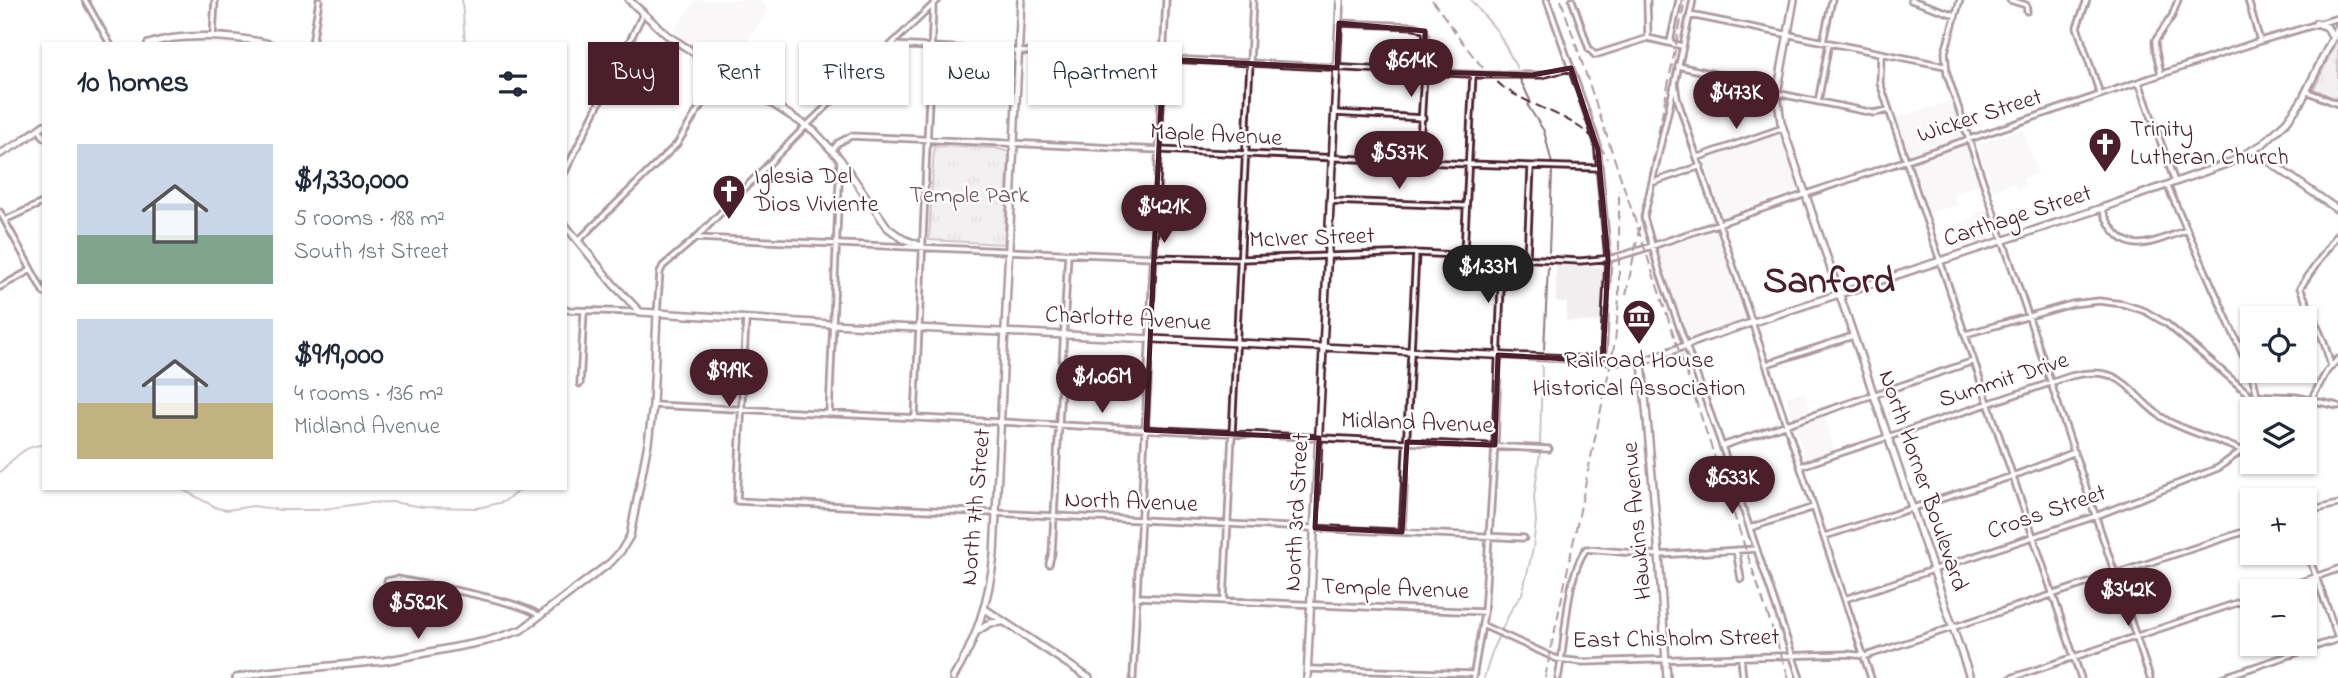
<!DOCTYPE html>
<html lang="en">
<head>
<meta charset="utf-8">
<style>
  body { margin:0; font-family:"Indie Flower",sans-serif; background:#f2f2f3; color:#1f2937; height:100vh; display:flex; flex-direction:column; font-size:26px; white-space:nowrap }
  * { box-sizing:border-box; margin:0 }
  p { font-size:23px; color:#747a83 }
  .icon { flex:none; width:38px; height:38px; fill:none; stroke:currentColor; stroke-width:2; stroke-linecap:round; stroke-linejoin:round }
  .map { position:relative; flex:1; overflow:hidden }
  .side { position:absolute; left:42px; top:42px; width:525px; height:448px; display:flex; flex-direction:column; background:#fff; border-radius:0px; box-shadow:0 2px 5px #0004 }
  .side>* { flex:none }
  .guide { position:absolute; left:588px; top:42px; width:665px; height:63px; display:flex; gap:14px }
  .tools { position:absolute; left:2240px; top:306px; display:grid; gap:14px }
  .tools a { display:grid; place-items:center; width:77px; height:77px; border-radius:0px; background:#fff; box-shadow:0 2px 5px #0004; font-size:35px }
  .price { position:absolute; translate:-50% -60px; padding:0 16px; border-radius:24px; background:#4a1f2b; color:#fff; font-size:23px; line-height:46px; filter:drop-shadow(0 2px 4px #0008) }
  .price::after { content:''; position:absolute; left:50%; top:42px; width:21px; height:16px; margin-left:-10px; background:inherit; clip-path:polygon(0 0,100% 0,50% 100%) }
  .price.on { background:#222; color:#fff }
  ul { padding:0; list-style:none }
  li { display:flex; align-items:center; gap:21px; height:175px; padding:0 35px }
  li span { display:grid; place-items:center; flex:none; width:196px; height:140px; border-radius:0px; color:#555 }
  li>.icon { margin-inline-start:auto }
  span .icon { width:84px; height:84px; fill:#fffc; stroke-width:1 }
  li b { font-size:30px }
  h2 { display:flex; justify-content:space-between; align-items:center; height:84px; padding:0 35px; font-size:30px }
  .pill { padding:0 24px; border-radius:0px; background:#fff; box-shadow:0 2px 5px #0004; font-size:24px; line-height:63px }
  .pill.on { background:#4a1f2b; color:#fff }
  .map>svg:first-child { display:block }
</style>
</head>
<body>
<div class="map">
<svg width="2338" height="678" viewBox="0 0 2338 678">
  <defs>
    <pattern id="grass-tufts" width="24" height="20" patternUnits="userSpaceOnUse" patternTransform="scale(1.75)"><rect width="24" height="20" fill="#e5dee0"/><path d="M3 7l-1-3M5 7V3M7 7l1-3M15 17l-1-3M17 17v-4M19 17l1-3" fill="none" stroke="#c6bec0"/></pattern>
  </defs>
  <rect width="100%" height="100%" fill="#fff"/>
  <filter id="ink" filterUnits="userSpaceOnUse"><feTurbulence type="fractalNoise" baseFrequency=".0143" numOctaves="2"/><feDisplacementMap in="SourceGraphic" scale="14" xChannelSelector="R" yChannelSelector="G"/><feConvolveMatrix kernelMatrix="1 2 1 2 8 2 1 2 1" color-interpolation-filters="sRGB"/></filter>
  <g filter="url(#ink)">
    <!-- built -->
    <path fill="#f2eeef" d="M696 0H762L768 10 729 69 673 31Z
      M1950 101 1982 184 1954 194 1957 205 1929 213 1897 118Z
      M2023 129 2038 174 2023 179 2025 187 2017 190 2014 183 1993 190 1978 144Z
      M1780 134 1800 190 1722 216 1704 159Z
      M1991 208 1998 233 1993 237 1961 247 1955 225 1975 218 1974 213Z
      M1713 229 1720 233 1746 323 1688 341 1657 250 1660 246Z
      M1556 265 1603 267 1601 322 1566 321 1567 303 1556 301Z
      M1804 391 1813 420 1825 417 1836 453 1807 463 1786 397Z"/>
    <!-- grass -->
    <path fill="url(#grass-tufts)" stroke="#987e86" stroke-width="2" d="M2338 37V100L2314 89Z
      M934 146 995 148 1009 152 1004 244 929 240Z"/>
    <g fill="none" stroke-linecap="round" stroke-linejoin="round">
      <!-- stream -->
      <path stroke="#91787e" stroke-width="2" d="M462 0 465 44
        M1471 0 1498 32 1517 68
        M1520 79 1530 100 1528 106 1544 131 1552 164
        M1549 252 1552 172
        M1544 349 1548 267
        M1540 445 1542 366
        M0 472C13 460 25 444 44 445
        M180 488 217 508 227 510 253 506 281 510H317L366 503 392 502 423 507 478 508 503 502 523 488
        M1484 678 1494 646 1511 610 1522 594 1533 549 1536 521 1534 497 1540 452"/>
      <defs>
        <path id="street" d="M85 0 110 44
          M1547 0 1597 142 1608 259 1603 360
          M1572 0 1589 49 1595 55 1648 38 1682 46
          M1647 0 1648 38
          M1693 0 1675 83 1677 98 1871 678
          M1911 0 1955 15
          M1960 0 1945 52 1947 74 2150 678
          M2010 0 2026 5 2027 11
          M2087 0 2077 27 2100 94
          M2248 0 2260 41
          M1690 15 1945 66
          M1339 23 1415 26 1425 31 1426 37 1419 161
          M213 36 215 0
          M1670 42 1679 0
          M1823 42 1832 0
          M312 44 319 0
          M891 45 1487 75H1542L1571 68
          M1881 54 1880 83 1889 110 2081 678
          M1678 66 1719 75 1745 86 1790 96 1874 113 1889 110
          M2161 74 2156 52 2155 41 2172 16 2178 0
          M2139 82 2175 182
          M1674 86 1644 217 1659 270 1722 446 1800 678
          M2306 91 2338 104
          M1818 102 1829 43
          M1335 113 1423 118
          M39 129 44 138
          M833 150 838 143 851 136 1469 164 1599 168
          M1699 157 1783 128
          M565 172 643 14
          M1654 182 1701 166
          M2167 185 2252 375 2261 410
          M1331 201 1466 206
          M2102 209C2123 260 2146 244 2187 230
          M0 212 44 293
          M5 220 44 202
          M696 238 1154 257 1241 259 1416 253 1580 261 1613 258 1640 250 2260 41 2338 18
          M579 240 677 144 722 71
          M1464 253 1473 74
          M1527 258 1531 167
          M0 287 31 270
          M565 310 638 312
          M657 314 660 272 663 266 696 238 806 126 938 0
          M746 319 737 501 1524 538
          M1966 334 2072 304 2099 301 2123 304 2145 311 2167 324 2250 395 2296 397 2338 406
          M1767 364 1853 336
          M2331 366 2324 342 2300 288 2338 233
          M580 384 584 312
          M2311 400 2327 371 2338 359
          M653 405 1549 449
          M829 414 840 161
          M915 418 933 7
          M1722 446 1974 361
          M1801 466 2071 376C2128 362 2128 398 2168 421 2191 433 2219 440 2243 451
          M2305 512 2338 504
          M1750 528 1814 507
          M1402 532 1416 253
          M1825 536 2013 476 2075 452
          M2305 546 2338 638
          M1736 550 1741 579
          M1049 564 1052 553 1068 254
          M387 581 397 579C423 584 524 601 539 616
          M2272 592 2338 569
          M1137 597 1484 612
          M1845 599 2096 516 2218 468 2252 443
          M1224 600 1253 0
          M1482 625 1557 659 1583 662 1847 654 1866 656 2252 529
          M1741 658 1743 678
          M1308 669 1474 674
          M1133 678 1166 0
          M1473 678 1484 613 1495 445 1502 258
          M1558 678C1566 643 1565 578 1586 549L1659 555 1756 549
          M2011 678 2252 598
          M2221 678 2338 639"/>
        <path id="secondary" d="M629 0 667 35 814 131 840 159 888 228 903 239 922 246
          M148 44C182 32 236 36 270 44
          M2253 150 2338 210
          M0 154 21 142 44 125
          M565 225 613 284 640 312 831 324 1642 362
          M985 609 1089 678
          M976 632 990 623 1002 622
          M236 678 266 672 384 661 487 641 521 630 611 562 621 551 630 536 648 443 653 405 657 314
          M953 678C977 640 989 599 994 555L1021 0
          M1307 678 1340 0"/>
        <path id="primary" d="M1794 0 1777 94 1781 122 1970 678
          M2316 23 2327 27 2333 38
          M1667 678 1659 555 1642 362 1708 337 2102 208 2229 163 2263 144 2287 121 2301 102 2338 27"/>
      </defs>
      <!-- street casing -->
      <use href="#street" stroke="#4a1f2b" stroke-width="9"/>
      <!-- secondary casing -->
      <use href="#secondary" stroke="#4a1f2b" stroke-width="10"/>
      <!-- primary casing -->
      <use href="#primary" stroke="#4a1f2b" stroke-width="10"/>
      <!-- street -->
      <use href="#street" stroke="#fff" stroke-width="3.5"/>
      <!-- secondary -->
      <use href="#secondary" stroke="#fff" stroke-width="5"/>
      <!-- primary -->
      <use href="#primary" stroke="#fff" stroke-width="5"/>
      <!-- rail -->
      <path stroke="#4a1f2b" stroke-width="2" stroke-dasharray="10 5" stroke-linecap="butt" d="M1432 0C1454 29 1475 64 1503 87 1536 111 1590 118 1607 159
        M1561 0 1789 678
        M1626 295 1685 0
        M1545 678 1615 342 1619 299V190"/>
    </g>
  </g>
  <!-- marked area -->
  <path d="M0 0H2338V678H0ZM1339 23 1425 31 1424 72 1532 75 1571 68 1598 150 1608 259 1603 361 1498 355 1495 445 1407 442 1402 532 1315 528 1319 438 1146 430 1163 59 1337 68Z" fill="#fff" fill-opacity=".55" fill-rule="evenodd"/>
  <path fill="none" stroke="#4a1f2b" stroke-width="5" stroke-linejoin="round" d="M1339 23 1425 31 1424 72 1532 75 1571 68 1598 150 1608 259 1603 361 1498 355 1495 445 1407 442 1402 532 1315 528 1319 438 1146 430 1163 59 1337 68Z"/>
  <!-- icons -->
  <defs>
    <symbol id="church-pin" viewBox="-11 -11 22 30"><path d="M0 17L-7.5 6A9.5 9.5 0 1 1 7.5 6Z" fill="#4a1f2b" stroke="#fff"/><path d="M-1.2-6h2.4v3.5h3.3v2.4h-3.3V6h-2.4V-.1h-3.3v-2.4h3.3Z" fill="#fff"/></symbol>
    <symbol id="museum-pin" viewBox="-11 -11 22 30"><path d="M0 17L-7.5 6A9.5 9.5 0 1 1 7.5 6Z" fill="#4a1f2b" stroke="#fff"/><path d="M0-6L6-3V-2H-6V-3ZM-5-1h2V3h-2ZM-1-1h2V3h-2ZM3-1h2V3H3ZM-6 4H6V6H-6Z" fill="#fff"/></symbol>
  </defs>
  <g fill-rule="evenodd">
    <use href="#church-pin" x="2086" y="125" width="38" height="52"/>
    <use href="#church-pin" x="710" y="172" width="38" height="52"/>
    <use href="#museum-pin" x="1620" y="297" width="38" height="52"/>
  </g>
  <g text-anchor="middle" dominant-baseline="central" stroke-width="5" stroke-linejoin="round" paint-order="stroke">
    <!-- street labels -->
    <g font-size="24" fill="#4a1f2b" stroke="#fff">
      <text transform="translate(1980 117) rotate(-18)">Wicker Street</text>
      <text transform="translate(1216 136) rotate(3)">Maple Avenue</text>
      <text transform="translate(2018 217) rotate(-18)">Carthage Street</text>
      <text transform="translate(1312 239) rotate(-2)">McIver Street</text>
      <text transform="translate(1128 320) rotate(3)">Charlotte Avenue</text>
      <text transform="translate(2004 381) rotate(-18)">Summit Drive</text>
      <text transform="translate(1417 424) rotate(2)">Midland Avenue</text>
      <text transform="translate(1922 481) rotate(71)">North Horner Boulevard</text>
      <text transform="translate(1131 503) rotate(2)">North Avenue</text>
      <text transform="translate(977 507) rotate(-85)">North 7th Street</text>
      <text transform="translate(1298 512) rotate(-87)">North 3rd Street</text>
      <text transform="translate(2047 513) rotate(-19)">Cross Street</text>
      <text transform="translate(1638 521) rotate(-95)">Hawkins Avenue</text>
      <text transform="translate(1395 590) rotate(2)">Temple Avenue</text>
      <text transform="translate(1676 640) rotate(-1)">East Chisholm Street</text>
    </g>
    <!-- poi labels -->
    <g font-size="24" fill="#4a1f2b" stroke="#fff" text-anchor="start">
      <text x="2130" y="130">Trinity<tspan x="2130" dy="28">Lutheran Church</tspan></text>
      <text x="754" y="177">Iglesia Del<tspan x="754" dy="28">Dios Viviente</tspan></text>
      <text x="1639" y="361" text-anchor="middle">Railroad House<tspan x="1639" dy="28">Historical Association</tspan></text>
    </g>
    <!-- park labels -->
    <g font-size="24" fill="#714f58" stroke="#fff">
      <text x="969" y="196">Temple Park</text>
    </g>
    <!-- town labels -->
    <g font-size="38" font-weight="bold" fill="#4a1f2b" stroke="#fff">
      <text x="1829" y="283">Sanford</text>
    </g>
  </g>
</svg>
<div class="tools">
<a><svg class="icon" aria-label="locate" viewBox="0 0 24 24"><circle cx="12" cy="12" r="6"/><path d="M12 2v4M12 18v4M2 12h4M18 12h4"/></svg></a>
<a><svg class="icon" aria-label="layers" viewBox="0 0 24 24"><path d="M12 4l9 5-9 5-9-5zM3 14l9 5 9-5"/></svg></a>
<a>+</a>
<a>−</a>
</div>
<b class="price" style="left:1411px;top:99px">$614K</b>
<b class="price" style="left:1736px;top:131px">$473K</b>
<b class="price" style="left:1399px;top:191px">$537K</b>
<b class="price" style="left:1164px;top:245px">$421K</b>
<b class="price on" style="left:1488px;top:305px">$1.33M</b>
<b class="price" style="left:729px;top:409px">$919K</b>
<b class="price" style="left:1102px;top:415px">$1.06M</b>
<b class="price" style="left:1732px;top:516px">$633K</b>
<b class="price" style="left:2128px;top:628px">$342K</b>
<b class="price" style="left:418px;top:641px">$582K</b>
<div class="guide">
<a class="pill on">Buy</a>
<a class="pill">Rent</a>
<a class="pill">Filters</a>
<a class="pill">New</a>
<a class="pill">Apartment</a>
</div>
<section class="side">
<h2>10 homes<svg class="icon" aria-label="filters" viewBox="0 0 24 24"><path d="M4 7h16M4 17h16"/><circle cx="9" cy="7" r="2"/><circle cx="15" cy="17" r="2"/></svg></h2>
<ul>
<li><span style="background:linear-gradient(#c9d6e8 65%,#7fa58c 0)"><svg class="icon" aria-label="home" viewBox="0 0 24 24"><path d="M3 11l9-7 9 7M6 9v11h12V9"/></svg></span><div><b>$1,330,000</b><p>5 rooms · 188 m²</p><p>South 1st Street</p></div></li>
<li><span style="background:linear-gradient(#c9d6e8 60%,#c2b280 0)"><svg class="icon" aria-label="home" viewBox="0 0 24 24"><path d="M3 11l9-7 9 7M6 9v11h12V9"/></svg></span><div><b>$919,000</b><p>4 rooms · 136 m²</p><p>Midland Avenue</p></div></li>
</ul>
</section>
</div>
</body>
</html>
